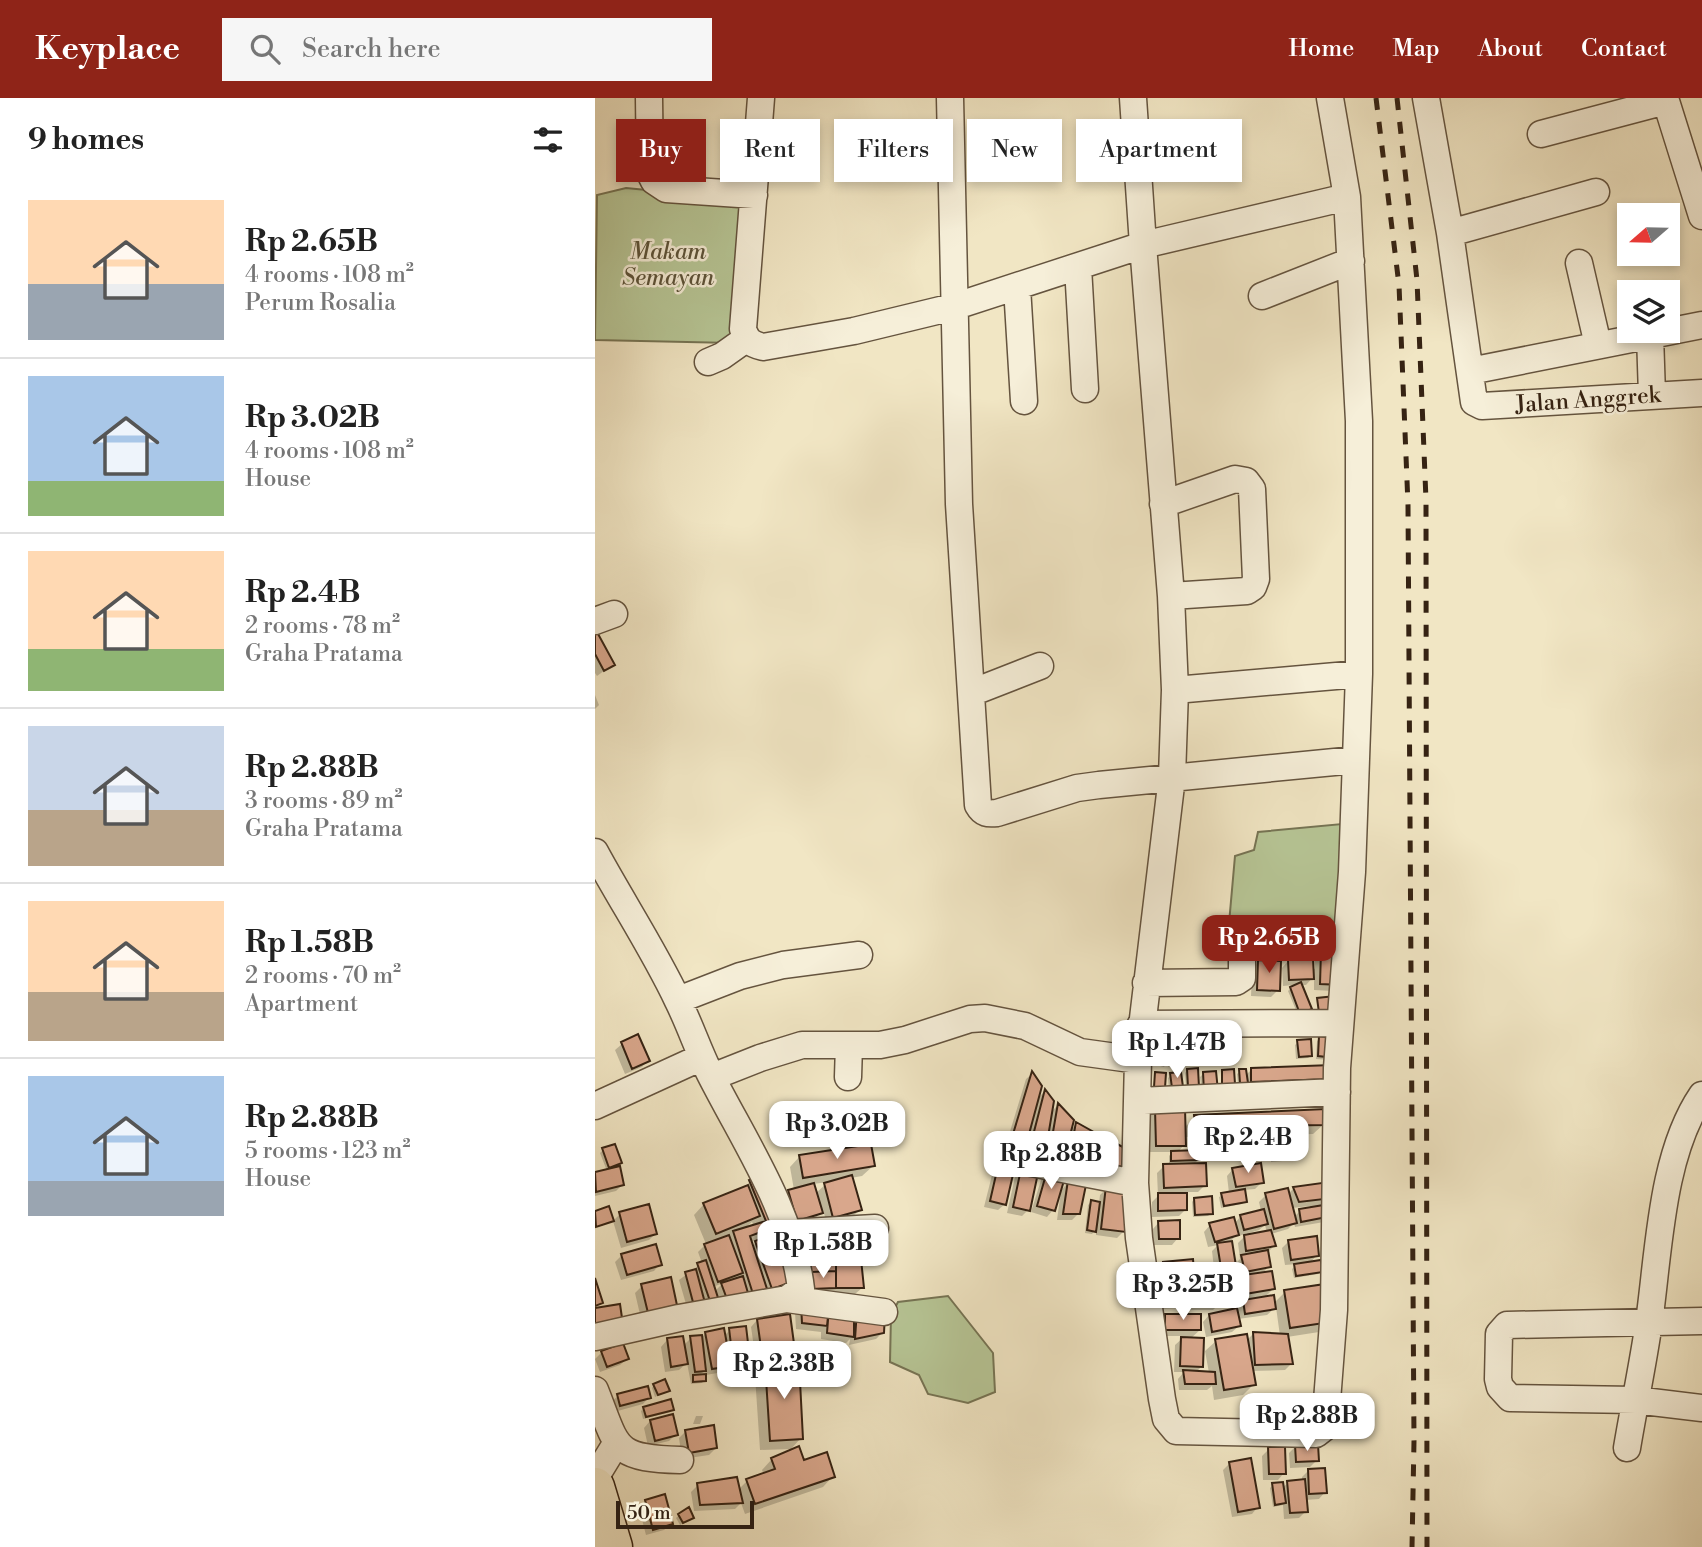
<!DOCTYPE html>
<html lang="en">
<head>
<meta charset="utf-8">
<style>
  body { margin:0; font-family:"Libre Bodoni",serif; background:#f6f6f6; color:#222; height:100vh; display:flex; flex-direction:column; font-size:26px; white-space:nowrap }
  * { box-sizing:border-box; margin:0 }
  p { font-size:23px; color:#767676 }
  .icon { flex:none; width:38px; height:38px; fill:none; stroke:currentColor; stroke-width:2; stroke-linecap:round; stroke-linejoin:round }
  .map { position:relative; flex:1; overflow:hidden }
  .details { display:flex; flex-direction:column; background:#fff; width:595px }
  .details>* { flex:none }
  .hud { position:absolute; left:21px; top:21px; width:665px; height:63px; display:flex; gap:14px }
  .needle { width:46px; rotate:250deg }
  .tools { position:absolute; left:1022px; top:105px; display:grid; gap:14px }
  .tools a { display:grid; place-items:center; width:63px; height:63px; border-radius:0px; background:#fff; box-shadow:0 4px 10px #0003; font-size:35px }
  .scale { position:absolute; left:21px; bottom:18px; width:138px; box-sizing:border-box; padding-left:7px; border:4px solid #362313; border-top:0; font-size:19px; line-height:24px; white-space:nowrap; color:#362313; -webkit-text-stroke:5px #f6efd9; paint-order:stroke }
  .price { position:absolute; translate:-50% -60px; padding:0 16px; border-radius:14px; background:#fff; color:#222; font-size:23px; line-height:46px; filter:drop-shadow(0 2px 4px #0008) }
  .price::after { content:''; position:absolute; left:50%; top:42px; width:21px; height:16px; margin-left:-10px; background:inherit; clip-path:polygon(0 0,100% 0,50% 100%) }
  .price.current { background:#8f2418; color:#fff }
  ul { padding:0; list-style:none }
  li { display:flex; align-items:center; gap:21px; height:175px; padding:0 28px }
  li+li { border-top:2px solid #e0e0e0 }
  li span { display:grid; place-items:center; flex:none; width:196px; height:140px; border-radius:0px; color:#555 }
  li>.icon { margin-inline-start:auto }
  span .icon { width:84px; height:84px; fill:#fffc; stroke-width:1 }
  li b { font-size:30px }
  h2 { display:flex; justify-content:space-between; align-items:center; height:84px; padding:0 28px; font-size:30px }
  .chip { padding:0 24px; border-radius:0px; background:#fff; box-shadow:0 4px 10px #0003; font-size:24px; line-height:63px }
  .chip.current { background:#8f2418; color:#fff }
  header { display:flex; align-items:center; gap:42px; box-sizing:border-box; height:98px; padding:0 35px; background:#8f2418; color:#fff }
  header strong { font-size:33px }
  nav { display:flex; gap:38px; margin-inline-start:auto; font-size:24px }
  .search { width:490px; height:63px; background:#f6f6f6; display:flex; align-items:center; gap:18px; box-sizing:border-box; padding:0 24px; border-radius:0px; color:#767676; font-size:26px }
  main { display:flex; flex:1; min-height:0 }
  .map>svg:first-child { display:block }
</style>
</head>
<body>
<header>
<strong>Keyplace</strong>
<div class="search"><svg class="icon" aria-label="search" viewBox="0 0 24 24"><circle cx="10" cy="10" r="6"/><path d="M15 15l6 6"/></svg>Search here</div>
<nav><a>Home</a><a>Map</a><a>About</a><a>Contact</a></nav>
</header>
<main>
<section class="details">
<h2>9 homes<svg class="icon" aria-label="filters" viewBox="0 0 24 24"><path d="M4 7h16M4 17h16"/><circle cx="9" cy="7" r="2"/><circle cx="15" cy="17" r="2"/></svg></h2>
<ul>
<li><span style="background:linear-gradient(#ffd9b3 60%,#9aa5b1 0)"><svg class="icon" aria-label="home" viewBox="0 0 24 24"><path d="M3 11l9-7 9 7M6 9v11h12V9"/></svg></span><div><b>Rp 2.65B</b><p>4 rooms · 108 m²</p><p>Perum Rosalia</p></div></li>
<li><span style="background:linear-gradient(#a9c7e8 75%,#8fb573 0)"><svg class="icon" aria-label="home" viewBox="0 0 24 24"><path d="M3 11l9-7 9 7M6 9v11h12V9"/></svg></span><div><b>Rp 3.02B</b><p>4 rooms · 108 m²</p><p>House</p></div></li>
<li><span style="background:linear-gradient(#ffd9b3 70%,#8fb573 0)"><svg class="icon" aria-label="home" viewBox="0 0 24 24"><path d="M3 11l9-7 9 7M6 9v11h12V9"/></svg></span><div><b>Rp 2.4B</b><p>2 rooms · 78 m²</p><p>Graha Pratama</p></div></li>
<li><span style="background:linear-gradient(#c9d6e8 60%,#b9a48a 0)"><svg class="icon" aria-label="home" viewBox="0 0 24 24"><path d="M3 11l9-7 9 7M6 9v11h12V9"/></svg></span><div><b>Rp 2.88B</b><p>3 rooms · 89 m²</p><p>Graha Pratama</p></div></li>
<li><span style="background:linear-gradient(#ffd9b3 65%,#b9a48a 0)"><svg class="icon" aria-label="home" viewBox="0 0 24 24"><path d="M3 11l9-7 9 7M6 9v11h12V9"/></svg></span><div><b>Rp 1.58B</b><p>2 rooms · 70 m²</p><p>Apartment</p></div></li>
<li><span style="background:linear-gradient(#a9c7e8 75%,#9aa5b1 0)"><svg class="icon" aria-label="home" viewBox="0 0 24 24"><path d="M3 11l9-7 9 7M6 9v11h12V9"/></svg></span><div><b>Rp 2.88B</b><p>5 rooms · 123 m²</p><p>House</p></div></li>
</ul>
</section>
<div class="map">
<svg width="1107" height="1449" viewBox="0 0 1107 1449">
  <rect width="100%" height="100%" fill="#f1e6c4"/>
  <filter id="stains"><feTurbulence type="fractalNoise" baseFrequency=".00286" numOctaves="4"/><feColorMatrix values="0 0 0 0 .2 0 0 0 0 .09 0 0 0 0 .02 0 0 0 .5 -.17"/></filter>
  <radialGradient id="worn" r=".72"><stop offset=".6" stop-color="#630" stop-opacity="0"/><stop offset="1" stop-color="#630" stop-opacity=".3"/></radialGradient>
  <!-- green -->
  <path fill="#b7c696" stroke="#767454" stroke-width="2" d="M31 90 145 101 137 245 0 242 2 97Z
    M747 726 745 843 632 848 640 758 659 752 663 734Z
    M353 1198 398 1255 400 1294 373 1305 333 1296 324 1277 295 1264 296 1217 303 1204Z"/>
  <!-- shadow -->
  <path fill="#0003" fill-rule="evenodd" d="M0 537 17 567 2 578 0 575Z
    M0 597 4 607 0 611Z
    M727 855 739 893 719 892V878L711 887H705L714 911 703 917 693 893 699 887 688 888 687 870 693 863 720 871V862Z
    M663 864 683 892 676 899 656 898 657 871Z
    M43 938 53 962 47 969 30 976 20 952 27 946Z
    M725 940 735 962 721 961 722 943Z
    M565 943 571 966 569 969 558 966 563 946Z
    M703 944 716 957 713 960 701 961 700 947Z
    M736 969 730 987H643L642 976 645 973 650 978 656 972Z
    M592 972 602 988 591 991 590 975Z
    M437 976 442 1001 449 994 456 1014 463 1007 474 1033 482 1026 502 1038 468 1068 471 1057 461 1066 428 1060 432 1047 422 1056 409 1053 431 981Z
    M608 976 619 989 607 996 605 979Z
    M576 977 583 991 574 992 573 980Z
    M561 1012 589 1030 600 1019 729 1026 718 1036 589 1039V1047L582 1055 603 1062 598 1067 610 1087 603 1094H590V1112L584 1118 557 1119V1104L563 1098 562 1075 569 1068H574V1058L577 1054H555L554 1019Z
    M509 1041 538 1070 496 1073 503 1048Z
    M681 1042 706 1056 699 1062 676 1064 675 1048Z
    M642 1047 664 1058 661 1060 641 1063 639 1050Z
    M8 1052 25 1065 18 1072 27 1087 21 1093 0 1098V1076L12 1073 5 1055Z
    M205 1058 278 1068 267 1078 256 1080 265 1112 258 1118 232 1126 228 1112 219 1122 195 1128 187 1100 199 1092 195 1069ZM233 1084 220 1096 218 1086Z
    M403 1070 410 1106 403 1112 389 1109 397 1077Z
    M638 1071 667 1084 660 1091 648 1092 650 1103 647 1106 626 1110 624 1099 634 1095 632 1078Z
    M427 1073 433 1112 427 1118 412 1115 420 1079Z
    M452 1075 458 1112 452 1119 436 1114 446 1082Z
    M155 1084 183 1127 169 1141 197 1166 189 1190 93 1213 84 1182 107 1165 103 1154 111 1146 99 1117 109 1106 148 1091ZM157 1124 159 1129 149 1131ZM165 1140 157 1149 155 1144ZM128 1185 119 1194 118 1189Z
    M474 1084 484 1115 477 1122H462L466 1092Z
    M733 1086 729 1124 700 1129 699 1125 693 1131 676 1136 679 1148 672 1155 674 1168 666 1177 678 1191 668 1201 678 1206 690 1194 734 1223 724 1234 692 1239 696 1266 690 1272 656 1273 659 1286 648 1297 619 1302 617 1288 612 1292H584L583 1281 589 1274H579L580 1247 590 1238H564V1224L571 1218 605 1232 595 1241 607 1268 600 1275H614L610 1253 621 1243H651L658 1236 685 1238 681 1209 672 1217 643 1221 644 1228 637 1234 611 1239 608 1224 614 1217 642 1210 652 1200 644 1201 642 1186 649 1179 643 1180 641 1166 632 1174 620 1176 624 1206 618 1212H594L602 1178 609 1171 619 1170 617 1153 623 1147 613 1149 609 1134 615 1127 639 1126 646 1118 666 1113 664 1104 671 1097 693 1096 699 1090ZM715 1108V1111L705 1113 699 1119 697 1110ZM670 1127 672 1135 654 1138V1135L664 1132ZM653 1135 643 1145 645 1161 639 1167 636 1143 642 1136 643 1138Z
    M512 1090 529 1133 522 1140 501 1137V1131L497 1136 490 1135 493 1107 496 1104 504 1105 505 1097Z
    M599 1101 616 1115 613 1118 598 1119 597 1104Z
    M25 1116 61 1135 54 1142 26 1150 18 1123Z
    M564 1124 583 1140 577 1147H558V1131Z
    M694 1143 722 1157 714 1166 726 1174 723 1176 699 1180 697 1171 702 1166 690 1167 687 1150Z
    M27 1157 65 1166 59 1173 26 1182 20 1164Z
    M215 1158 239 1163 267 1190 260 1196 210 1197 208 1165Z
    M569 1165 597 1173 594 1176 566 1178V1168Z
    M74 1182 47 1225 40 1195 47 1188Z
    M566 1184 590 1190 587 1193 564 1194V1187Z
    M563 1204 589 1207 586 1210 564 1211Z
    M258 1213 288 1234 281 1241 254 1247 255 1241 251 1245 226 1241V1234L201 1231 200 1214Z
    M162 1222 198 1252 192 1259 161 1263 156 1229Z
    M135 1232 154 1261 147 1268 132 1269 128 1274 111 1277 110 1272 104 1278 109 1282 107 1285 96 1286 92 1265 84 1272 70 1274 66 1249 72 1242 88 1248 96 1240 108 1238 111 1235 129 1238Z
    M7 1254 32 1261 25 1267 5 1274 0 1261Z
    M171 1267 206 1340 196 1351 165 1352 160 1278Z
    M59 1287 73 1292 60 1299 57 1290Z
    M23 1298 54 1299 48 1306 19 1314 16 1304Z
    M49 1310 77 1311 75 1314 48 1321 46 1313Z
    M101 1318H108L105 1326H98Z
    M55 1323 81 1336 74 1343 53 1348 49 1330Z
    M91 1333 121 1350 114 1357 87 1361 84 1340Z
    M700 1349 722 1362 715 1369 695 1370 694 1355Z
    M674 1351 689 1375 683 1382H668L667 1358Z
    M177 1361 208 1364 238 1378 228 1389 150 1416 146 1405 140 1411 99 1413 96 1394 103 1387 143 1392 152 1383 169 1377 167 1372Z
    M635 1365 663 1409 657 1416 637 1419 628 1372Z
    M713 1373 730 1394 724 1401 710 1402 711 1413 704 1420 689 1421 688 1407 678 1409 675 1390 678 1387 687 1390 693 1385 707 1383V1379Z
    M50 1403 76 1426 69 1432 51 1437 44 1410Z
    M84 1417 94 1422 85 1427 81 1420Z"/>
  <!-- building -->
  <path fill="#d9a78c" stroke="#362313" stroke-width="2" d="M2 534 20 567 9 573 0 556V535Z
    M726 853 748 854 747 887 725 886Z
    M718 860 719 881 694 882 693 862Z
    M663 862 686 863 685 893 662 892Z
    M706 884 717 911 705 916 695 889Z
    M740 898 741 913 724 915 722 900Z
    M43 936 55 963 37 971 26 944Z
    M724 938 741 940 740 960 723 958Z
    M716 941 717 958 704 959 702 942Z
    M565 942 578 945 573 967 560 964Z
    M737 967 738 981 656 984V970Z
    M603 970 604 989H593L592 971Z
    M639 971 640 986 627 987V972Z
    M644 971H651L653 985H645Z
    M437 973 447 988 430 1051 415 1046Z
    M621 973 623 993 609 994 608 974Z
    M560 974 571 975 570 990 559 989Z
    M586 974 588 989 577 990 575 975Z
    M450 991 459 1003 450 1057 434 1053Z
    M463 1005 479 1022 469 1061 454 1057Z
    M590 1010 591 1048H561L560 1011Z
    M731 1011V1027L600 1029 599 1017Z
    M481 1024 504 1037 495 1066 474 1062Z
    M706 1038 708 1056 682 1059 681 1040Z
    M509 1039 541 1056 539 1070 501 1066Z
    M663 1042 665 1058 643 1061 641 1045Z
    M20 1046 27 1065 14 1070 7 1050Z
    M276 1046 280 1068 208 1080 204 1057Z
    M605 1052V1062L576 1063V1053Z
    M611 1065 612 1088 569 1090 568 1066Z
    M666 1065 669 1085 641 1089 637 1070Z
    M25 1068 29 1087 1 1094 0 1074Z
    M403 1068 419 1072 411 1107 395 1103Z
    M426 1071 443 1075 435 1113 418 1109Z
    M452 1073 470 1079 460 1113 442 1108Z
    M168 1077 185 1127 155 1138 172 1191 158 1196 138 1133 171 1123 154 1082Z
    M257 1077 267 1112 238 1120 229 1085Z
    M473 1082H492L485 1116H468Z
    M734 1084 738 1100 704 1104 698 1089Z
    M219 1085 228 1115 202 1123 193 1092Z
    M153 1087 165 1118 121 1136 108 1105Z
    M511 1088 536 1092 531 1134 506 1131Z
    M693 1090 702 1125 679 1131 670 1095Z
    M650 1091 652 1104 629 1108 626 1095Z
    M563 1095H592V1112L563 1113Z
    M617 1098 618 1116 600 1117 599 1100Z
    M496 1102 505 1104 501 1134 492 1132Z
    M54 1106 62 1136 32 1144 24 1114Z
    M735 1106 737 1118 706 1124 704 1111Z
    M14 1108 19 1123 1 1129 0 1113Z
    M669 1111 673 1126 649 1132 645 1117Z
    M639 1119 644 1137 620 1144 614 1125Z
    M585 1122V1141H564L563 1123Z
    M187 1132 197 1184 177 1191 160 1143Z
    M676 1132 681 1148 651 1153 649 1137Z
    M134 1137 148 1175 123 1184 109 1146Z
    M722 1138 724 1158 696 1162 693 1142Z
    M637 1143 641 1168 626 1170 622 1145Z
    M61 1146 67 1167 32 1177 26 1156Z
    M673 1152 676 1169 650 1174 646 1157Z
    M214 1156 241 1158V1173L215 1174Z
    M241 1161H266L269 1190H241Z
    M598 1161 599 1174 569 1176 568 1164Z
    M111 1162 124 1203 116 1206 102 1165Z
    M726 1162 728 1174 701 1178 699 1166Z
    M621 1168 626 1206 614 1208 599 1206 609 1170Z
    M101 1171 110 1205 99 1208 90 1174Z
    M241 1173V1190L216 1191 215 1174Z
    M677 1173 680 1191 650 1196 648 1177Z
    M148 1178 153 1195 132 1201 126 1185Z
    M76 1179 83 1212 54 1219 46 1186Z
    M0 1180 8 1205 0 1208Z
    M566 1182H591L592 1191 566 1192Z
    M730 1186 736 1224 695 1230 689 1192Z
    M590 1197 591 1208 566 1209 565 1199Z
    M679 1197 681 1211 650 1216 648 1202Z
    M25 1206 28 1227 0 1231V1210Z
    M206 1206 234 1209 232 1228 207 1225Z
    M234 1209 259 1212V1239L232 1235Z
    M642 1210 646 1228 617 1234 614 1216Z
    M262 1212 290 1215 289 1235 260 1241Z
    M195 1216 200 1253 167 1257 162 1221Z
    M570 1216H606V1232H570Z
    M151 1228 155 1262 138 1264 134 1230Z
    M129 1230 136 1268 117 1271 110 1234Z
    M658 1234 693 1236 698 1266 660 1267Z
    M652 1236 661 1287 629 1292 620 1241Z
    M107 1237 111 1273 100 1274 95 1238Z
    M88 1238 93 1266 76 1269 72 1240Z
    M586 1239 609 1240 608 1269 585 1268Z
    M28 1245 34 1261 12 1269 6 1253Z
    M204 1264 208 1341 175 1343 170 1265Z
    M588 1272 620 1274 621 1286H590Z
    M111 1276V1283L98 1284V1277Z
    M70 1281 75 1293 63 1297 58 1286Z
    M53 1288 56 1300 25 1308 22 1296Z
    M76 1301 79 1312 51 1319 48 1309Z
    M78 1316 83 1337 60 1343 55 1322Z
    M119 1327 122 1350 94 1355 90 1332Z
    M723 1346 724 1363 701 1364 700 1347Z
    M204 1348 209 1362 232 1354 240 1379 160 1406 151 1381 180 1371 176 1360Z
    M673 1349H690L691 1376H674Z
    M656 1360 665 1410 643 1414 634 1364Z
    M730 1370 732 1395 714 1396 713 1371Z
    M142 1379 148 1405 105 1407 102 1385Z
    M710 1381 713 1414 695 1415 692 1383Z
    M688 1384 691 1405 680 1407 677 1385Z
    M70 1396 78 1426 58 1432 50 1402Z
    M94 1409 99 1420 88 1425 83 1416Z"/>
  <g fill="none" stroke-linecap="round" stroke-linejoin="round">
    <defs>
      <path id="minor" d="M54 0 55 75 59 83 71 91 159 97
        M166 0 148 231C152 243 156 246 168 249L259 233 358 209 548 147 538 0
        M355 0 364 406 383 707C388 716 393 716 402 715L482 690 504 687 760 662
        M735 0 752 99 548 147 576 498 580 592 577 679 543 962 540 1085 544 1140 567 1301 571 1321 581 1333 721 1336 730 1329 739 1212 742 970 757 774 764 576V323L752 99
        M831 0 855 135 879 304 887 308 1107 295
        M1070 0 1107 118
        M946 36 1071 3
        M855 135 1001 94
        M984 165 1003 247
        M483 169 490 291
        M422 189 429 303
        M667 198 756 163
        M1055 237 1057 297
        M113 264 127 258 151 241
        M875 273 1107 227
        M568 406 640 381 651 383 657 391 661 481 658 489 652 493 576 498
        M0 523 19 516
        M580 592 764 576
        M376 595 445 568
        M0 754C27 804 59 852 83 903 95 927 103 952 115 976 150 1045 197 1113 206 1191L192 1201
        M551 885 641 884 647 880V861
        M83 902 145 878 188 867 264 857
        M546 926 740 925
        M117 979 165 960 207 947H285L310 942 375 921 390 920 430 928 485 954 543 962
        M253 979 254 947
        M543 1003 742 994
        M0 1008 107 959
        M406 1059 540 1085
        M192 1135 280 1130
        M1107 1223 912 1227 904 1236 903 1281 905 1289 915 1300 1040 1302 1107 1310
        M0 1239 84 1220 192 1201 289 1214
        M0 1292C23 1350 17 1360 85 1362
        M1032 1350C1039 1308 1048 1266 1054 1224 1064 1153 1066 1057 1107 997
        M0 1380 22 1344"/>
      <path id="highway" d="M0 1389 18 1449"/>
    </defs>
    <!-- minor casing -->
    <use href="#minor" stroke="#65543f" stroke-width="29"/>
    <!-- highway casing -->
    <use href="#highway" stroke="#362313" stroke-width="41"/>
    <!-- minor -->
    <use href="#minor" stroke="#f6efd9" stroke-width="26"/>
    <!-- highway -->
    <use href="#highway" stroke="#f1e6c4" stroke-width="38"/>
    <!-- rail -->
    <path stroke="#362313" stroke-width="5" stroke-dasharray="12 12" stroke-linecap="butt" d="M781 0 804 187 813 407 819 1343 817 1449
      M802 0 822 182 831 402 832 1449"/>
  </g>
  <g text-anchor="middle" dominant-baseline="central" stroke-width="5" stroke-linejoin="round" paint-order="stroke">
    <!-- park labels -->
    <g font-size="23" font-style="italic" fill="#5d543a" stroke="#f6efd9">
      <text x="73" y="154">Makam<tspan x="73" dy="26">Semayan</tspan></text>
    </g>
    <!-- street labels -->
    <g font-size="23" fill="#362313" stroke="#f6efd9">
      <text transform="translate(993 302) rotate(-4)">Jalan Anggrek</text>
    </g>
  </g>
  <rect width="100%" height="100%" filter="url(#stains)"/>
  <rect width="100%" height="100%" fill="url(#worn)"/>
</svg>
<div class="tools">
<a><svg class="needle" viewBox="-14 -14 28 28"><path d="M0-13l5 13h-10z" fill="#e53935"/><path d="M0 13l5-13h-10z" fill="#767676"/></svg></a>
<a><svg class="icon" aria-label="layers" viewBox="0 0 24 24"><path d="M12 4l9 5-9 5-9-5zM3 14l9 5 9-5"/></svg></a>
</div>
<div class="scale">50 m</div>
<b class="price current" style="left:674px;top:877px">Rp 2.65B</b>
<b class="price" style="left:582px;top:982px">Rp 1.47B</b>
<b class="price" style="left:242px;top:1063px">Rp 3.02B</b>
<b class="price" style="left:653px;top:1077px">Rp 2.4B</b>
<b class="price" style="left:456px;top:1093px">Rp 2.88B</b>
<b class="price" style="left:228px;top:1182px">Rp 1.58B</b>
<b class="price" style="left:588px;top:1224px">Rp 3.25B</b>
<b class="price" style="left:189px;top:1303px">Rp 2.38B</b>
<b class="price" style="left:712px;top:1355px">Rp 2.88B</b>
<div class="hud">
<a class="chip current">Buy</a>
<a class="chip">Rent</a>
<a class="chip">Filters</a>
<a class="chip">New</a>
<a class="chip">Apartment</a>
</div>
</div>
</main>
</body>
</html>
